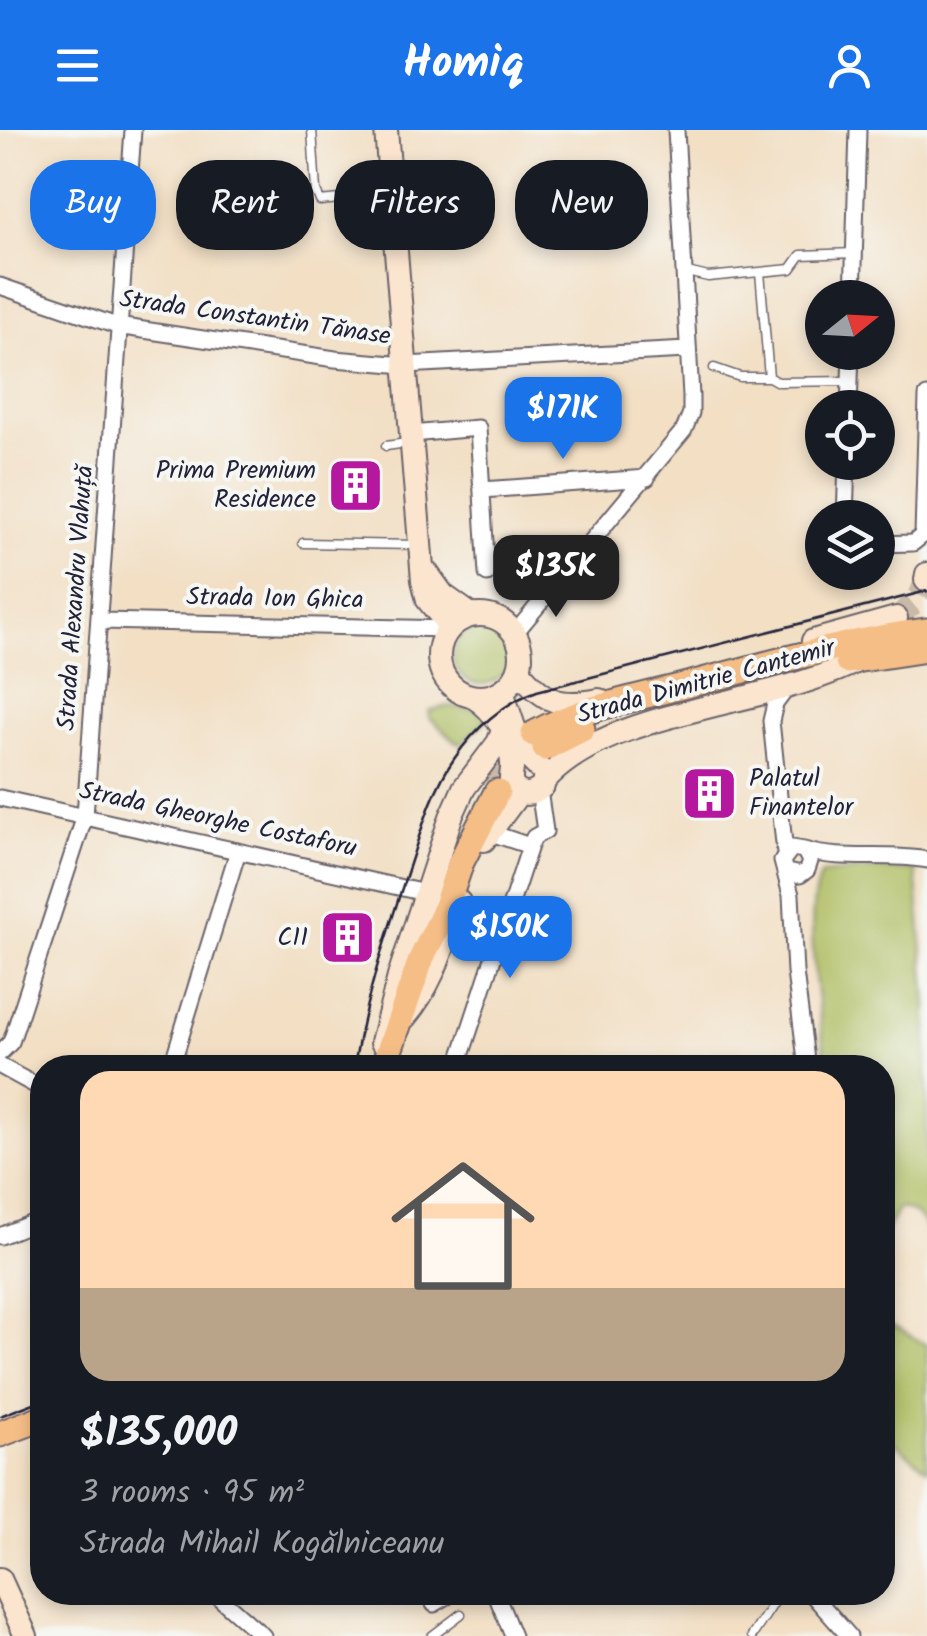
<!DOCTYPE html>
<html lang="en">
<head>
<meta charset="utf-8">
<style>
  body { margin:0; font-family:Kalam,sans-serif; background:#20242c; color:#f1f3f6; height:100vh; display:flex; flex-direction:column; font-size:38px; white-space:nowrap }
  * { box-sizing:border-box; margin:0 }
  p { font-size:32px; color:#9ea1a6 }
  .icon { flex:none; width:55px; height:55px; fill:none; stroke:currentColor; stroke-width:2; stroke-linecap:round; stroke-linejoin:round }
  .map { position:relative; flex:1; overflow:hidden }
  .panel { position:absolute; left:30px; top:925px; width:865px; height:550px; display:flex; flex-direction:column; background:#171b24; border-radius:40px; box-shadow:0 5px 15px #0003 }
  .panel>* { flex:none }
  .top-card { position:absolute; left:30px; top:30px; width:868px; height:90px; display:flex; gap:20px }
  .needle { width:65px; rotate:72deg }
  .controls { position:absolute; left:805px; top:150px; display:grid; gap:20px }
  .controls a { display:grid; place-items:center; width:90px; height:90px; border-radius:50%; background:#171b24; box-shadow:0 5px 15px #0003; font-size:50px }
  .price { position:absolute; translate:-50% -85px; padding:0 22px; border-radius:20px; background:#1a73e8; color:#fff; font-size:32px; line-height:65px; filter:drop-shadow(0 2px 5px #0008) }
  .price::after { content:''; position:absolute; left:50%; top:60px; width:30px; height:22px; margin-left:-15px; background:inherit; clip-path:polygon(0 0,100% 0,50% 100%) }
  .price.current { background:#222; color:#fff }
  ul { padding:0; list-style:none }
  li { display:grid; align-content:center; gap:20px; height:530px; padding:0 50px }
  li+li { border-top:2px solid #363941 }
  li span { display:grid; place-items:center; height:310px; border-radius:30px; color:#555 }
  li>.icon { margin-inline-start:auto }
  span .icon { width:180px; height:180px; fill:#fffc; stroke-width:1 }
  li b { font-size:42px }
  .pill { padding:0 35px; border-radius:40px; background:#171b24; box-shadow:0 5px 15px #0003; font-size:35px; line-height:90px }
  .pill.current { background:#1a73e8; color:#fff }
  header { display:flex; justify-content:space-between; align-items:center; height:130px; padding:0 50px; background:#1a73e8; color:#fff; font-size:45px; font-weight:700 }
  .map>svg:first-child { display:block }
</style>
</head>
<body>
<header><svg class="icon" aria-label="menu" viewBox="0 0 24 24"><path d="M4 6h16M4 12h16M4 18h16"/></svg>Homiq<svg class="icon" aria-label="person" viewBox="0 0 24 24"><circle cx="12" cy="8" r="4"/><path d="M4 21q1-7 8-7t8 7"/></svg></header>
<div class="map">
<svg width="927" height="1506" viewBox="0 0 927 1506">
  <rect width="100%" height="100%" fill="#f6f6f2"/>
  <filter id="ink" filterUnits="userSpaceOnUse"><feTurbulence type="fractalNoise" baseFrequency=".01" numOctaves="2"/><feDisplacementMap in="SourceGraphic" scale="20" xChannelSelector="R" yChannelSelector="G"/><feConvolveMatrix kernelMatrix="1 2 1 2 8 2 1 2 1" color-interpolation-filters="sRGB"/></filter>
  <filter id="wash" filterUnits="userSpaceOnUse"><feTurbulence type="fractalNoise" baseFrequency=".0048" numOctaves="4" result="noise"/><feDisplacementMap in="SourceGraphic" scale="40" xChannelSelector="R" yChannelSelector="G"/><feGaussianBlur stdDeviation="2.25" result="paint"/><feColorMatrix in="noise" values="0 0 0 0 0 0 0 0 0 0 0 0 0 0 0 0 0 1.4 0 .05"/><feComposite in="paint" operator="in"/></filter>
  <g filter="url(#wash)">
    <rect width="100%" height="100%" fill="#f2dfc4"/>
    <!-- green -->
    <path fill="#adbc5e" stroke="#686f4c" stroke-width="2.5" d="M453 526a28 28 0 1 1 56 0a28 28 0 1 1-56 0Z
      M449 576 478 580 487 589 460 615 430 588 429 581Z
      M878 739 916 741 927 876V1100C921 1087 914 1080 899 1078L883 1106 882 938 826 937C822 894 800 777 822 744Z
      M882 1190 927 1215V1339L883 1304Z"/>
  </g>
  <g filter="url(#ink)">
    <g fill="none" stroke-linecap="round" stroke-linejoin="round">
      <!-- secondary-tunnel -->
      <path stroke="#c8b9a9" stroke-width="22" stroke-dasharray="22 11" stroke-linecap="butt" d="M896 488 917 471 926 450"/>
      <!-- primary-tunnel -->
      <path stroke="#c8b9a9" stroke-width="25" stroke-dasharray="25 12" stroke-linecap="butt" d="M485 651 502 630 526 610"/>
      <defs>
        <path id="lane" d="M312 0 316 61 320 71 387 64
          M683 141 708 147 791 139 801 125 855 123
          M760 142 769 247
          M714 238 740 247H769L778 252 851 251
          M386 316 407 313
          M303 413 414 415
          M432 1506 461 1484
          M752 1506 781 1462"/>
        <path id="street" d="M0 156 117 196 335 229 405 235 687 220
          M853 168 858 0
          M849 278 851 222
          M411 304 478 298 487 444
          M482 360 647 348
          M845 388 847 332
          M878 414 913 413 923 405 927 266
          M101 491 448 499
          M515 503 684 300 691 283V266L676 0
          M0 668 425 763
          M488 702 530 716
          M804 720C844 732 886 722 927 730
          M785 723 771 591 775 574 787 558
          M787 742 800 745 807 740 810 731 804 720 792 718 782 731 791 765 795 842 807 938
          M0 923 11 912 85 686 133 0
          M0 936 42 959
          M171 938 238 721
          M457 938 530 716 534 707 545 701 539 660
          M0 1106 42 1089
          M213 1462 263 1506
          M495 1462 513 1506
          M810 1462 849 1506
          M434 1474 454 1462"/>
        <path id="secondary" d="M386 0 423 450 428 470 449 496
          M427 443 443 465 471 485
          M926 450 927 444
          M439 526a41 41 0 1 1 82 0a41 41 0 1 1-82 0Z
          M813 511 896 488
          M519 541C544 572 560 578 599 570
          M472 566C495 580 511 605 512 633 513 642 509 647 512 656 522 667 533 666 543 656L545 644 522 621 502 561
          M545 650C612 576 775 577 865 527
          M484 710 519 663
          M405 887C434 853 444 813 459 772
          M382 912 400 843 451 687 464 658 498 613 503 601
          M0 1449 26 1506"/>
        <path id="primary" d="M848 531 927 519
          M534 604C583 577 641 567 695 553 772 533 848 511 927 501
          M545 618 582 599
          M383 938 422 827 443 785 461 732 497 662
          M0 1304 42 1288"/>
      </defs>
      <!-- lane casing -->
      <use href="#lane" stroke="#6b646b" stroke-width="11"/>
      <!-- street casing -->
      <use href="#street" stroke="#6b646b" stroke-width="19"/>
      <!-- secondary casing -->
      <use href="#secondary" stroke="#6b646b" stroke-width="26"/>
      <!-- primary casing -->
      <use href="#primary" stroke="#6b646b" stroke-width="29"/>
      <!-- lane -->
      <use href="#lane" stroke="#fff" stroke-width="8"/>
      <!-- street -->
      <use href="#street" stroke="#fff" stroke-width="15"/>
      <!-- secondary -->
      <use href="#secondary" stroke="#fbe5cf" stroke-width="22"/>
      <!-- primary -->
      <use href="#primary" stroke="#f6be87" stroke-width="25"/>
      <!-- tram -->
      <path stroke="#22223b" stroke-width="2.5" d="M354 938C364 871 386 807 407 743 420 705 431 662 454 629 474 599 503 573 537 561L927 461
        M0 1286 42 1270"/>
    </g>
  </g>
  <!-- icons -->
  <defs>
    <symbol id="building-square" viewBox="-11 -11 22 22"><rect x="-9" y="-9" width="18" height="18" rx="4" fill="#b5179e" stroke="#f6f6f2"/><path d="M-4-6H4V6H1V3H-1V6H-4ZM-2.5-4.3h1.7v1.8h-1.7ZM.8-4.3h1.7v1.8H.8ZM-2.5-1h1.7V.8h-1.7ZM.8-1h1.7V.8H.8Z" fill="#fff"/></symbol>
  </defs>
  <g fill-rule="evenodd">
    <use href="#building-square" x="324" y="324" width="63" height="63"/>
    <use href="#building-square" x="678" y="632" width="63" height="63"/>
    <use href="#building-square" x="316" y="776" width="63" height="63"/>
  </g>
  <g text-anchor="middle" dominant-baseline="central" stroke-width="8" stroke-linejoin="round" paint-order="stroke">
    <!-- street labels -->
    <g font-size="25" fill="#22223b" stroke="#f6f6f2">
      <text transform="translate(255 188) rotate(8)">Strada Constantin Tănase</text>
      <text transform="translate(76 468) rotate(-86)">Strada Alexandru Vlahuță</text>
      <text transform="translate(275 469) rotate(1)">Strada Ion Ghica</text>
      <text transform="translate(706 552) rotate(-15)">Strada Dimitrie Cantemir</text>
      <text transform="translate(218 690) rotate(12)">Strada Gheorghe Costaforu</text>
    </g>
    <!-- poi labels -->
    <g font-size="25" fill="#22223b" stroke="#f6f6f2" text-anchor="end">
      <text x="316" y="341">Prima Premium<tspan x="316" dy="29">Residence</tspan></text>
      <text x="749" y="649" text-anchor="start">Palatul<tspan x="749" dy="29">Finantelor</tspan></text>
      <text x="308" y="808">C11</text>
    </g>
  </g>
</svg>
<div class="controls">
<a><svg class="needle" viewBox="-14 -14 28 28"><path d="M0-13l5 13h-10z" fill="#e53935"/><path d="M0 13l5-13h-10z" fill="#9ea1a6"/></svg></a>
<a><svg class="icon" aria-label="locate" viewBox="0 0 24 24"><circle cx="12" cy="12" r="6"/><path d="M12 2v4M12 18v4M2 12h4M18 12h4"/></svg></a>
<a><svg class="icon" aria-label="layers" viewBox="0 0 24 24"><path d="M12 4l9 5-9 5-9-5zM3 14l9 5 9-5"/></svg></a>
</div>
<b class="price" style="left:563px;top:332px">$171K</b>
<b class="price current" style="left:556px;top:490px">$135K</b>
<b class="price" style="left:510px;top:851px">$150K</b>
<div class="top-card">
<a class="pill current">Buy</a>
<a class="pill">Rent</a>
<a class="pill">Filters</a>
<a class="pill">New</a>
</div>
<section class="panel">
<ul>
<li><span style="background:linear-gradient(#ffd9b3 70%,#b9a48a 0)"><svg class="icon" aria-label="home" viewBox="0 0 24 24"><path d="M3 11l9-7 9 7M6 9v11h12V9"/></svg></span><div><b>$135,000</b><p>3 rooms · 95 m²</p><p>Strada Mihail Kogălniceanu</p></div></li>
</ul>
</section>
</div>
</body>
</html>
